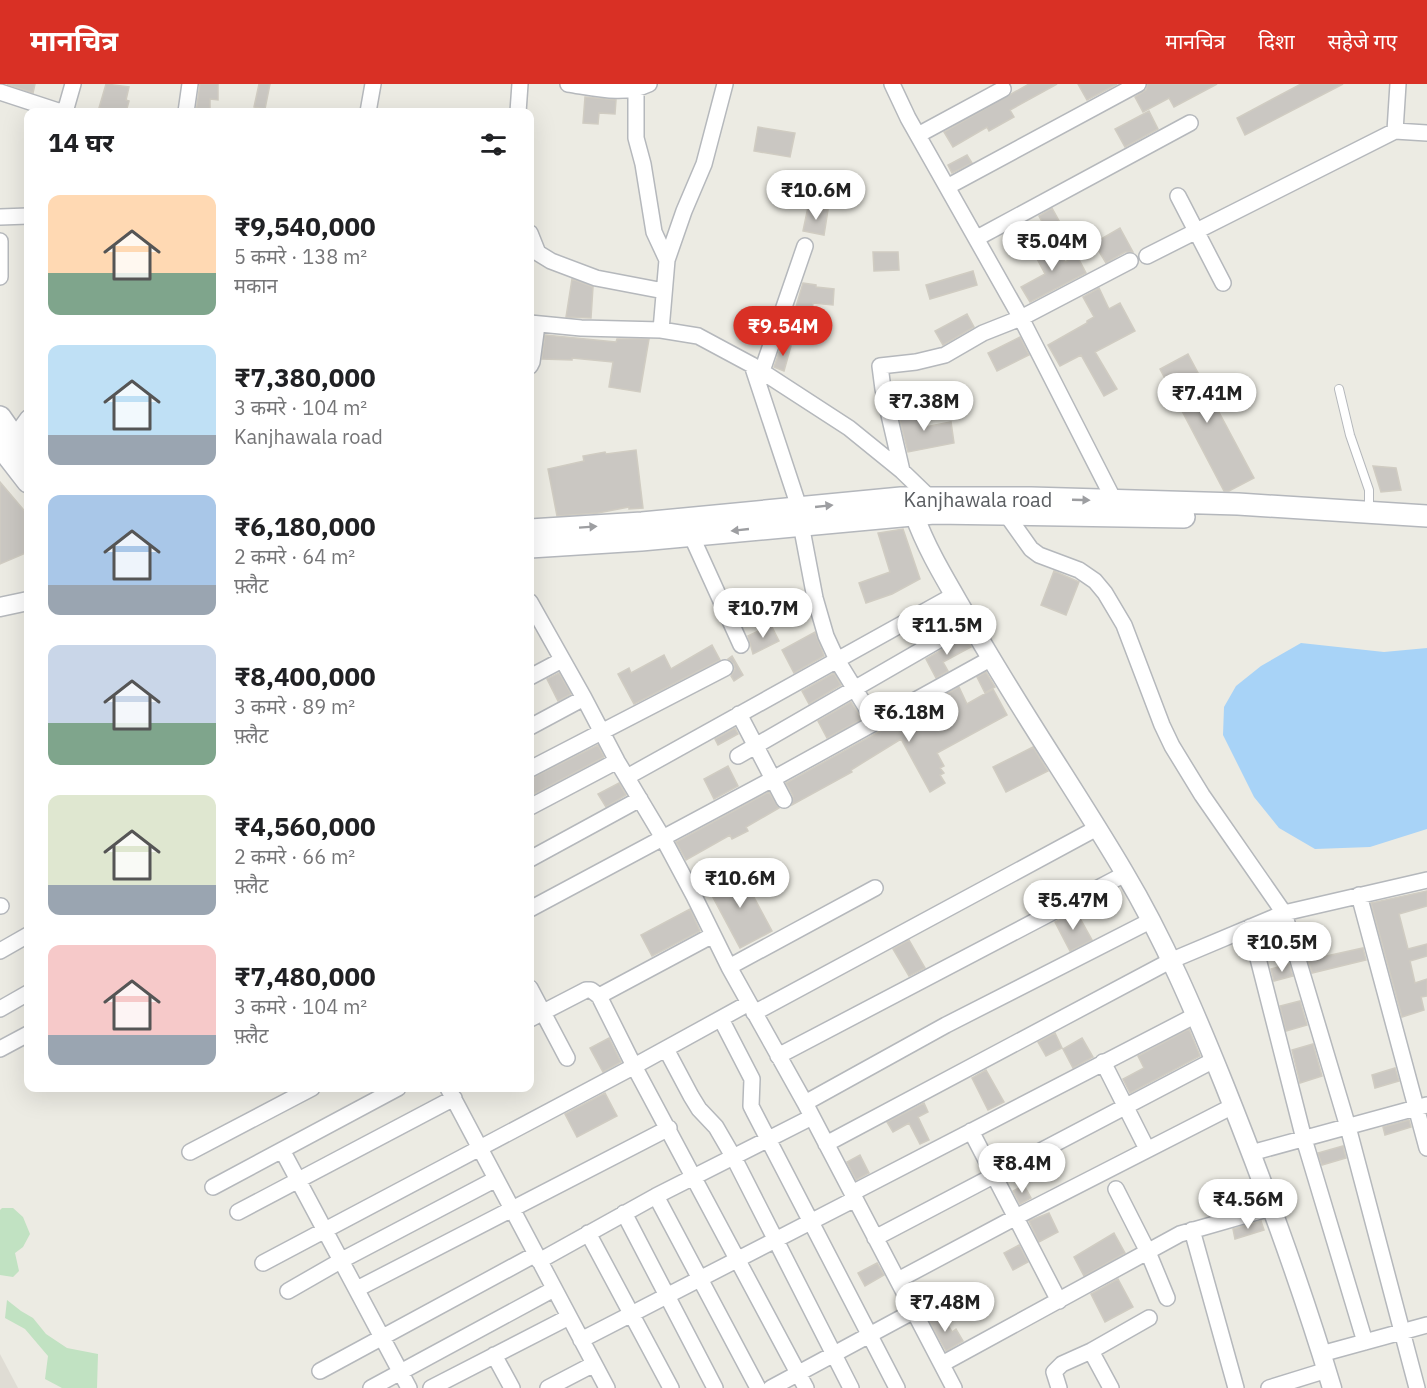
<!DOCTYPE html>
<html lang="hi">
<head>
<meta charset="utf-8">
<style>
  body { margin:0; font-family:"IBM Plex Sans","Noto Sans Devanagari",sans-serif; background:#f6f6f6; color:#202124; height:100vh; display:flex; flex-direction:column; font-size:22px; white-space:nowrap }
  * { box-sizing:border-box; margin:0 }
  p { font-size:20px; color:#757577 }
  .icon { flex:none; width:33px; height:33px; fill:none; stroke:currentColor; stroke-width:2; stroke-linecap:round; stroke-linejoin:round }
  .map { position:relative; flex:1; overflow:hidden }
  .side { position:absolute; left:24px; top:24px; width:510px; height:984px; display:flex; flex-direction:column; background:#fff; border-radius:12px; box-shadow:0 6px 24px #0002 }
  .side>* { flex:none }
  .price { position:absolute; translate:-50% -51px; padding:0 14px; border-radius:21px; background:#fff; color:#222; font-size:20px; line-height:39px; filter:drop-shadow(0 2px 3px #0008) }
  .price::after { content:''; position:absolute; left:50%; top:36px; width:18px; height:14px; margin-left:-9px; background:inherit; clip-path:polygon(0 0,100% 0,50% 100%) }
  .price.active { background:#d93025; color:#fff }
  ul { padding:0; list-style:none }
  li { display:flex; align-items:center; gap:18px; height:150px; padding:0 24px }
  li span { display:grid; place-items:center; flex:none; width:168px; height:120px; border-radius:12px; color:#555 }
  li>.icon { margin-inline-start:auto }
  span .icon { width:72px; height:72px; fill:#fffc; stroke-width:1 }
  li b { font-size:26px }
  h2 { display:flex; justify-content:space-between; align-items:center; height:72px; padding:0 24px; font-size:26px }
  header { display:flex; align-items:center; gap:36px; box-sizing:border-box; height:84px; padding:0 30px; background:#d93025; color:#fff }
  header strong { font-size:28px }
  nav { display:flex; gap:33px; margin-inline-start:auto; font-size:21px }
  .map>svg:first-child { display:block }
</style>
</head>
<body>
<header>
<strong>मानचित्र</strong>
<nav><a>मानचित्र</a><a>दिशा</a><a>सहेजे गए</a></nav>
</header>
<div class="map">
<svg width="1427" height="1304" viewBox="0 0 1427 1304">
  <rect width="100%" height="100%" fill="#ecebe3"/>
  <!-- education -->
  <path fill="#dfdcd4" d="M0 1270 18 1304H0Z"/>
  <!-- green -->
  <path fill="#c1e2c2" d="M2 1124H13L23 1133 30 1150 23 1163 15 1169 19 1187 13 1193 0 1191V1126Z
    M7 1216 21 1227 33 1234 46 1250 67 1264 98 1270 97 1304H62L45 1295 48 1272 25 1245 5 1234Z"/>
  <!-- water -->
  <path fill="#a8d3f7" d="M1301 559 1384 568 1427 564V745L1370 763 1315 765 1279 744 1254 713 1223 651 1224 623 1236 602 1261 582Z"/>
  <!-- building -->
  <path fill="#cac7c2" stroke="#d0ccc2" stroke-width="1.5" d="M7 0H35L33 9Z
    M106 0 129 3 126 16 129 17 126 28H115L99 24Z
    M200 0H218V16L210 15V28H196Z
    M259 0H270L265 25 254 23Z
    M1029 0H1057L1010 26 1014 33 989 47 987 43 953 63 944 48Z
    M1078 0H1117L1087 16Z
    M1148 0H1217L1174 23 1169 14 1143 28 1135 13 1146 6Z
    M1301 0H1343L1245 51 1237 34Z
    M585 13 616 16 615 30 599 29 598 40 583 39Z
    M1149 27 1158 45 1125 63 1115 45Z
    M758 43 795 49 790 73 754 67Z
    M967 71 972 79 952 89 948 81Z
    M808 123 828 126 824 151 803 147Z
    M1052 124 1063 144 1049 151 1039 132Z
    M1120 144 1133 168H1125L1106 179 1094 159Z
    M1054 156 1065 178 1077 172 1086 189 1030 218 1021 203 1045 190 1033 167Z
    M873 168H898L899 186 874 187Z
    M973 187 977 201 930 215 926 201Z
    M572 195 593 203 591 234 566 233Z
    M803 199 816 201V203L834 205 833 221 813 219 812 228 795 226Z
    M1099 204 1109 225 1120 219 1135 247 1095 268 1117 305 1104 312 1081 271 1060 282 1048 261 1087 239V237L1094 233 1083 213Z
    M967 230 974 243 943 261 935 247Z
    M545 251 616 258 617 255H649L640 308 609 303 613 278 572 274V276L542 275Z
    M1020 253 1029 271 997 287 988 269Z
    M782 259 791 262 784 287 774 283Z
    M1188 270 1254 394 1229 407H1224L1160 285Z
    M921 325 925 343 951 338 954 359 908 368 898 329Z
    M636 366 643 424 629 425V423L598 429 557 432 548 385 584 377 583 372 605 368 606 370Z
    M1373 382 1396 384 1401 406 1381 408Z
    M0 398 28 431V468L0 480Z
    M903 445 920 495 892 510 866 519 859 499 890 488 878 449Z
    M1054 487 1079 498 1066 531 1041 521Z
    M771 541 779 557 753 570 748 552Z
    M815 548 824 572 794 589 782 566Z
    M965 552 971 563 943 578 948 587 936 594 926 575Z
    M712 561 720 576 634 620 618 590 629 584 631 589 664 571 671 585Z
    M732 572 743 591 734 597 731 592 735 585 734 580 728 575Z
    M986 588 995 603 985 609 977 593Z
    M559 589 571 610 558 617 547 595Z
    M834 589 841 601 809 620 802 607Z
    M959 603 967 620 993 605 1007 631 937 669 944 682 940 684 944 689 940 691 945 699 930 708 901 655 851 686 852 688 792 721 793 712 786 699 911 630 919 646 944 632 936 616Z
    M851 618 862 635 827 654 818 637Z
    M735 644 738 650 718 661 715 655Z
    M598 661 604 673 534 710 530 701V695Z
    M1033 663 1048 687 1006 708 993 683Z
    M728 682 738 702 714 715 704 695Z
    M619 699 626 711 606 723 598 710Z
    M769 708 779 724 746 743 748 747 732 755 730 751 686 776 676 758Z
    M740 787 772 847 740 864 708 804Z
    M1427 807V822L1399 830 1408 865 1427 860V872L1410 877 1415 899 1427 895V912L1421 913 1424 926 1402 933 1371 819Z
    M690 825 700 847 652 872 641 851Z
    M1076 827 1092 856 1070 867 1055 838Z
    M909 856 925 884 909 892 893 865Z
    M1363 864 1366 876 1312 889 1308 876Z
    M1289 880 1293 892 1274 897 1271 885Z
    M1300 917 1307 941 1286 947 1280 922Z
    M1189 945 1200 972 1130 1009 1123 995 1144 984 1138 972Z
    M1055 949 1062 964 1046 972 1038 958Z
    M609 954 621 978 603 988 590 964Z
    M1082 954 1093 973 1073 984 1063 965Z
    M1313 960 1322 992 1300 999 1292 966Z
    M1395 984 1399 997 1375 1004 1372 991Z
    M986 986 1004 1018 988 1026 972 994Z
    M605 1009 617 1032 577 1053 565 1030Z
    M924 1019 928 1028 918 1033 929 1056 920 1060 909 1039 893 1048 887 1038Z
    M1409 1036 1411 1043 1385 1051 1383 1043Z
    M1343 1062 1346 1074 1322 1081 1318 1069Z
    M860 1071 869 1089 856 1096 847 1078Z
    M1024 1101 1031 1114 1020 1120 1013 1107Z
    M1049 1129 1058 1148 1039 1158 1029 1137Z
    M1261 1137 1264 1146 1235 1155 1233 1145Z
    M1114 1149 1125 1169 1084 1192 1074 1173Z
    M1019 1161 1028 1178 1013 1186 1004 1169Z
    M877 1179 884 1191 865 1202 858 1189Z
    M1118 1195 1133 1223 1105 1238 1091 1210Z
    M941 1229 952 1248 956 1245 963 1257 946 1267 929 1236Z"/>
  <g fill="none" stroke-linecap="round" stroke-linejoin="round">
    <defs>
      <path id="service" d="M1339 305 1350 351 1369 406V425"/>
      <path id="minor" d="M568 0C595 4 624 12 649 0
        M892 0 908 34 1021 234 1118 424
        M636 5V54L643 80 654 148 667 176
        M0 8 61 28
        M65 28 73 0
        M186 28 190 0
        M368 28 373 0
        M518 28 520 0
        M1395 47 1398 0
        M918 51 1003 5
        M947 103 1138 0
        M1178 112 1223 199
        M0 133 28 132
        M530 149 538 169 551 177 596 194 664 207
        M977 154 1190 39
        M0 157V193
        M1147 172 1395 47 1427 49
        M530 239 581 244 661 246 698 252 752 281 849 344 902 387 930 414
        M661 246 667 176 684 127 704 80 725 0
        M752 281 796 414 815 514 826 552 837 576 875 638
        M530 282 532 278 537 241
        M762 287 805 162
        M12 350 20 345 28 334
        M902 387 883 305 880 282 916 278 945 271 983 249 1021 234 1130 177
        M1006 430 1031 465 1039 471 1079 486 1095 497 1105 509 1124 541 1162 641 1172 662 1202 711 1284 829 1348 1043 1417 1304
        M691 451 741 561
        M530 518 584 614 617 677 663 754 694 812 729 883 805 1019 954 1304
        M530 593 562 576
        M739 630 784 716
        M530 643 584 614
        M738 672 970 538
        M530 685 725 584
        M627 693 954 511
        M530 723 617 677
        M530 775 640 715
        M1359 811 1427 1064
        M0 822H1
        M530 825 771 696 990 575
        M1250 843 1304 1055 1365 1258
        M0 867 28 851
        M729 883 875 804
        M530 904 567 974
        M599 912 713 851
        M0 925 28 909
        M754 929 1097 744
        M530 935 586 906H591L599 912 634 982 806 1304
        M721 935 752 995 751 1022 754 1028 897 1304
        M0 965 28 950
        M666 965 691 1012 699 1025 716 1043 734 1074 851 1304
        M778 972 1125 790
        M1103 978 1147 1065
        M448 1004 607 1304
        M805 1019 946 941 1150 837
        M971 1047 1059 1217
        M826 1060 1170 877 1284 829 1427 796
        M282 1066 409 1304
        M190 1068 312 1004
        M1251 1069 1427 1021
        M213 1103 398 1004
        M1116 1105 1148 1168 1167 1214
        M852 1109 1196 931
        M656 1112 758 1304
        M238 1128 454 1014
        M624 1129 715 1304
        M1192 1146 1236 1304
        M588 1149 671 1304
        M875 1154 1214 976
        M539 1177 656 1112 812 1033
        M263 1179 629 985 749 919
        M898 1196 1016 1133 1233 1022
        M357 1205 669 1044
        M288 1207 342 1176 496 1095
        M581 1256 855 1115
        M1091 1267 1111 1304
        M1321 1270 1427 1241
        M494 1271 512 1304
        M942 1280 1180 1150 1271 1124
        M320 1287 536 1170
        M371 1304 554 1205
        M431 1304 569 1233
        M548 1304 594 1280
        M771 1304 914 1227
        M1059 1304 1054 1288 1062 1280 1091 1267 1149 1234
        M1269 1304 1327 1286"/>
      <path id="tertiary" d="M914 430C926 464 945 495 963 526 1013 616 1072 700 1124 788 1164 855 1195 928 1224 1000 1264 1100 1301 1201 1332 1304
        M0 523 28 517"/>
      <path id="secondary" d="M0 333 28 373
        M0 362 28 398
        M530 446 642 439 901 414H1031L1238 420 1427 432
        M530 463 641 456 934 429 1184 433"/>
    </defs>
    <!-- service casing -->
    <use href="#service" stroke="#b5b8bc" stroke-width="10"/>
    <!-- minor casing -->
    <use href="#minor" stroke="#b5b8bc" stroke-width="18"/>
    <!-- tertiary casing -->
    <use href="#tertiary" stroke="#b5b8bc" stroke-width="21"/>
    <!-- secondary casing -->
    <use href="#secondary" stroke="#b4b7bc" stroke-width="24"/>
    <!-- service -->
    <use href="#service" stroke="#fff" stroke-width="8"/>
    <!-- minor -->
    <use href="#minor" stroke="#fff" stroke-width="15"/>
    <!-- tertiary -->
    <use href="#tertiary" stroke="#fff" stroke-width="18"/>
    <!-- secondary -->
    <use href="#secondary" stroke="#fff" stroke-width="21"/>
  </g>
  <!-- one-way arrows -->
  <defs><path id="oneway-solid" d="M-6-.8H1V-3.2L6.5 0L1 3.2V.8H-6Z" transform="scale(1.5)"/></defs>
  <g fill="#9d9ea1">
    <use href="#oneway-solid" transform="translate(1081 416) rotate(2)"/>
    <use href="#oneway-solid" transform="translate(824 422) rotate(-6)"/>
    <use href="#oneway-solid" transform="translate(588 443) rotate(-4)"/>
    <use href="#oneway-solid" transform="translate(740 446) rotate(174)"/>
  </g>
  <g text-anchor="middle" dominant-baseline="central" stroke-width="5" stroke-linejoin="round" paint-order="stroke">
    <!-- street labels -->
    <g font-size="20" fill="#5b5e62" stroke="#fff">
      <text x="978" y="415">Kanjhawala road</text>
    </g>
  </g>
</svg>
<b class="price" style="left:816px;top:137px">₹10.6M</b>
<b class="price" style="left:1052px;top:188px">₹5.04M</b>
<b class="price active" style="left:783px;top:273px">₹9.54M</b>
<b class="price" style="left:1207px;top:340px">₹7.41M</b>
<b class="price" style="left:924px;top:348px">₹7.38M</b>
<b class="price" style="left:763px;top:555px">₹10.7M</b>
<b class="price" style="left:947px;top:572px">₹11.5M</b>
<b class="price" style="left:909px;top:659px">₹6.18M</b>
<b class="price" style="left:740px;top:825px">₹10.6M</b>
<b class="price" style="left:1073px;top:847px">₹5.47M</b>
<b class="price" style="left:1282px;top:889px">₹10.5M</b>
<b class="price" style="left:1022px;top:1110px">₹8.4M</b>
<b class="price" style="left:1248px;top:1146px">₹4.56M</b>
<b class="price" style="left:945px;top:1249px">₹7.48M</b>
<section class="side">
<h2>14 घर<svg class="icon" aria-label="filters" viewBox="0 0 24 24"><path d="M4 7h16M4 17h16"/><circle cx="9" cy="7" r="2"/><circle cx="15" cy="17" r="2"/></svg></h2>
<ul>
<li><span style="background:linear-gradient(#ffd9b3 65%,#7fa58c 0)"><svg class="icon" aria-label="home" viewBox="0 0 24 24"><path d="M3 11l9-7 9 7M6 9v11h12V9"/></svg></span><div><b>₹9,540,000</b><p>5 कमरे · 138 m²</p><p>मकान</p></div></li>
<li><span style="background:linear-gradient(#bfe0f5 75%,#9aa5b1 0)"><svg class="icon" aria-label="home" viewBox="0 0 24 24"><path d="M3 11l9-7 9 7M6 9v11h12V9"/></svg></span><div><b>₹7,380,000</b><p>3 कमरे · 104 m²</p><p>Kanjhawala road</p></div></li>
<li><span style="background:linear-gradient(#a9c7e8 75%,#9aa5b1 0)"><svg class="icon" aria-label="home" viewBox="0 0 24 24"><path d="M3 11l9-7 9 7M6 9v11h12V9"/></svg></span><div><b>₹6,180,000</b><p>2 कमरे · 64 m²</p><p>फ़्लैट</p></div></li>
<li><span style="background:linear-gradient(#c9d6e8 65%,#7fa58c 0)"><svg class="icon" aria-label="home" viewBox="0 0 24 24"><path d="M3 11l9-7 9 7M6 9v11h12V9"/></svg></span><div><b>₹8,400,000</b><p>3 कमरे · 89 m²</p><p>फ़्लैट</p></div></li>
<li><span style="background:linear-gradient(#dfe7d0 75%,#9aa5b1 0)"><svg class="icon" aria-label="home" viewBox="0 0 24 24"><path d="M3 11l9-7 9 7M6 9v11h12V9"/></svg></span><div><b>₹4,560,000</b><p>2 कमरे · 66 m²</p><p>फ़्लैट</p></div></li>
<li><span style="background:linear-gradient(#f6c9c9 75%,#9aa5b1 0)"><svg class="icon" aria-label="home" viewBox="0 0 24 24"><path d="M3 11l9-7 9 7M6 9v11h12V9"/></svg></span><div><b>₹7,480,000</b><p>3 कमरे · 104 m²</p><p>फ़्लैट</p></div></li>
</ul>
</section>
</div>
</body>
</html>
